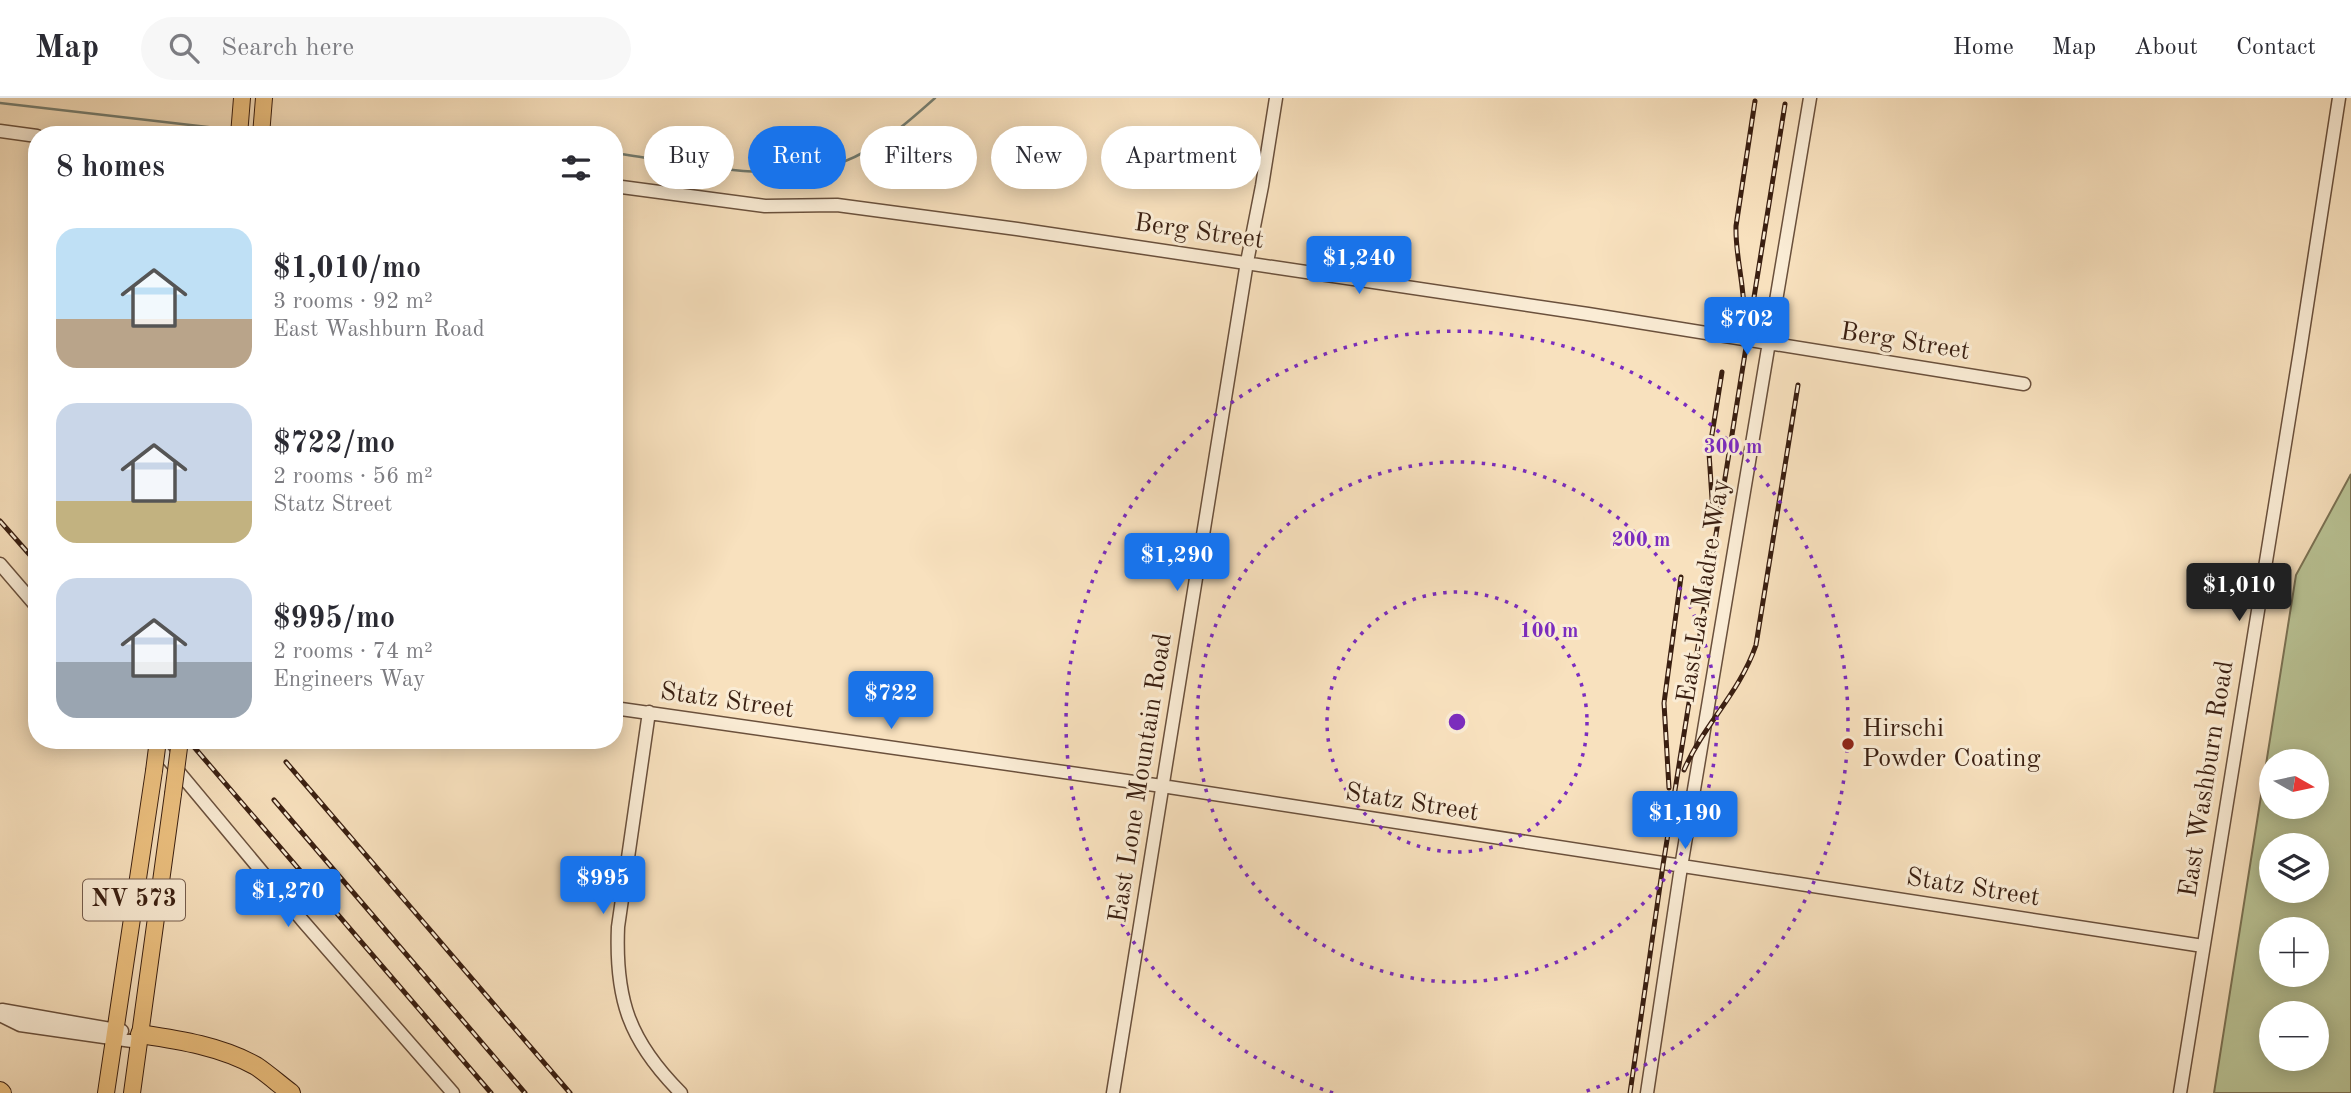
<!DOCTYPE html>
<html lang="en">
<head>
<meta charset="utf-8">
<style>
  body { margin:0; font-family:"Old Standard TT",serif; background:#f7f7f7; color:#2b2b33; height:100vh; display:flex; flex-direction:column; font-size:26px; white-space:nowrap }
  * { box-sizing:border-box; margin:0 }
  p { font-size:23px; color:#7c7c81 }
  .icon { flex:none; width:38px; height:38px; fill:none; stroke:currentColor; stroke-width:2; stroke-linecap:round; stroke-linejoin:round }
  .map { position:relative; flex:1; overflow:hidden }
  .panel { position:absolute; left:28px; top:28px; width:595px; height:623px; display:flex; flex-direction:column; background:#fff; border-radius:28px; box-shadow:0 4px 18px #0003 }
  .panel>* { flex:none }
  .guide { position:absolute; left:644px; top:28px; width:665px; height:63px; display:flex; gap:14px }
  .needle { width:46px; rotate:99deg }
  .fabs { position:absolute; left:2259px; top:651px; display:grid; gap:14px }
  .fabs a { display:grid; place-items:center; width:70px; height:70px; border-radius:50%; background:#fff; box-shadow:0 4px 18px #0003; font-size:35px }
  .price { position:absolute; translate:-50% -60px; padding:0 16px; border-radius:7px; background:#1a73e8; color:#fff; font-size:23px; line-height:46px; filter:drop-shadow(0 2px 4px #0008) }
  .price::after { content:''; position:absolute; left:50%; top:42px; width:21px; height:16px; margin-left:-10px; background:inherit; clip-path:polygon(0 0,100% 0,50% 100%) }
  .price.on { background:#222; color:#fff }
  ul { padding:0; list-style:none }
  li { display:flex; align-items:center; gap:21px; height:175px; padding:0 28px }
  li span { display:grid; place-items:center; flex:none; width:196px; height:140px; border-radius:21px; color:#555 }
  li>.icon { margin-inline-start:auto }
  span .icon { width:84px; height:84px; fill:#fffc; stroke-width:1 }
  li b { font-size:30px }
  h2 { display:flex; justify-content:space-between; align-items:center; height:84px; padding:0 28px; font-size:30px }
  .pill { padding:0 24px; border-radius:32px; background:#fff; box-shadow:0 4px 18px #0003; font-size:24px; line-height:63px }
  .pill.on { background:#1a73e8; color:#fff }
  header { display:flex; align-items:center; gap:42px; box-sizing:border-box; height:98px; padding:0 35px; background:#fff; border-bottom:2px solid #e1e1e2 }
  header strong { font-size:33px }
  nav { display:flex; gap:38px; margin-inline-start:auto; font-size:24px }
  .search { width:490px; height:63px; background:#f7f7f7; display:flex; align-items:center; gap:18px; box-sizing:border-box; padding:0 24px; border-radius:38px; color:#7c7c81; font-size:26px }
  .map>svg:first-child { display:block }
</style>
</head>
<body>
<header>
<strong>Map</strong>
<div class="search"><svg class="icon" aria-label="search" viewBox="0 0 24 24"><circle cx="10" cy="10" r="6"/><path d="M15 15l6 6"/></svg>Search here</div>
<nav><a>Home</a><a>Map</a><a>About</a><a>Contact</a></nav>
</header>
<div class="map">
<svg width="2351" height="995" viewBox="0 0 2351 995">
  <rect width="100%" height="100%" fill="#f8e1be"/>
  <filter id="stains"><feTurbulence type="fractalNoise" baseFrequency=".00286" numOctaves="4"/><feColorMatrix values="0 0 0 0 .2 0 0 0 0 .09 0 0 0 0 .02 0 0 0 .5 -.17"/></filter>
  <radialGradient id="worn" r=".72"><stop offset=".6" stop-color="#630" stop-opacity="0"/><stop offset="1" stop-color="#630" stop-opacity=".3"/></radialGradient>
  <!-- grass -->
  <path fill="#b9c395" stroke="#7a7153" stroke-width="2" fill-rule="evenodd" d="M2351 376V995H2214L2296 477ZM2317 663V709H2272V663ZM2272 747H2317V793H2272ZM2272 831H2317V877H2272ZM2272 915H2317V961H2272Z"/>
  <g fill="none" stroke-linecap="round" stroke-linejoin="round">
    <!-- stream -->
    <path stroke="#757e71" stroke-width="2.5" d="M0 5 225 31
      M614 55C679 64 783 88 843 64 879 50 907 25 935 0"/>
    <defs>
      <path id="minor" d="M0 33 37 38
        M614 88 765 108 837 107 1017 131 1588 216 2024 286
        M0 466 37 509
        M614 610 1162 688 2203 848
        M649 614 618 829C615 901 629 943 681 995
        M153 643 302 822 453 995
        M2 912 122 933
        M0 917 20 927 139 944
        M1113 995 1247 164 1262 88 1276 0
        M1647 995 1681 769 1810 0
        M2180 995 2300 253 2339 0"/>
      <path id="major" d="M239 37 242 0
        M261 37 264 0
        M106 995 154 673
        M132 995 173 696"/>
      <path id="highway" d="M140 936C179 942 220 948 256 968 268 976 279 986 291 995
        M0 993 2 995"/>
    </defs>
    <!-- minor casing -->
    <use href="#minor" stroke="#6a503c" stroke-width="15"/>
    <!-- major casing -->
    <use href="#major" stroke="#3a1f11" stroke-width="18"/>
    <!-- highway casing -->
    <use href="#highway" stroke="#3a1f11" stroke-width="20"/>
    <!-- minor -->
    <use href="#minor" stroke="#faecd5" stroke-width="12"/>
    <!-- major -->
    <use href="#major" stroke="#ecc07f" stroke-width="16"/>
    <!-- highway -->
    <use href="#highway" stroke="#ecc07f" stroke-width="18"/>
    <defs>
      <path id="rail" d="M1744 219C1745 188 1735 158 1736 128L1755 3
        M1713 416 1709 355 1722 274
        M0 423 37 465
        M188 642 491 995
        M286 664 570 995
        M1684 672C1704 626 1739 596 1756 547L1798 287
        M1669 690 1664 605 1681 479
        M274 702 525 995
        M1630 995 1663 767 1785 6"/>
    </defs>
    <!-- rail casing -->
    <use href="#rail" stroke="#3a1f11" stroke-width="5"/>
    <!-- rail -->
    <use href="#rail" stroke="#faecd5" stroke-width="2.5" stroke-dasharray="8" stroke-linecap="butt"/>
    <defs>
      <path id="major-bridge" d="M154 673 158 642
        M173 696 180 642"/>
    </defs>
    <!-- major-bridge casing -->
    <use href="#major-bridge" stroke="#3a1f11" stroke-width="18" stroke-linecap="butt"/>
    <!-- major-bridge -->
    <use href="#major-bridge" stroke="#ecc07f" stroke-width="16"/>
  </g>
  <!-- distance rings -->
  <g fill="none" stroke="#7b2cbf" stroke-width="3.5" stroke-dasharray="3.5 7">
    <circle cx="1457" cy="624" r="130"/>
    <circle cx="1457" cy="624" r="260"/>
    <path d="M1333 995A391 391 0 1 1 1581 995"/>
  </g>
  <!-- markers -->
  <circle fill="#8f2418" stroke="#faecd5" stroke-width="2.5" cx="1848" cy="646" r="7"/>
  <g text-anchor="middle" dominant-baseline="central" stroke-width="6" stroke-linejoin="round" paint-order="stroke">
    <!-- shield labels -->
    <rect fill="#faecd5" stroke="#745c4c" stroke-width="2" x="83" y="781.5" width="102" height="41" rx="5"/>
    <g font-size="24" font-weight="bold" fill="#3a1f11">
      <text x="134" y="802">NV 573</text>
    </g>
    <!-- street labels -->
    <g font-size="26" fill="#3a1f11" stroke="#faecd5">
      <text transform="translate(1199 134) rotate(8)">Berg Street</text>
      <text transform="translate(1905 244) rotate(9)">Berg Street</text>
      <text transform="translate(1704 493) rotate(-81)">East La Madre Way</text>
      <text transform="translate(727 603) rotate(8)">Statz Street</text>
      <text transform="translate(1141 680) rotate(-81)">East Lone Mountain Road</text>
      <text transform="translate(2207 681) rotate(-81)">East Washburn Road</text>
      <text transform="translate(1412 705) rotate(9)">Statz Street</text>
      <text transform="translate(1973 790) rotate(9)">Statz Street</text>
    </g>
    <!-- poi labels -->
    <g font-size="26" fill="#3a1f11" stroke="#faecd5" text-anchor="start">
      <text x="1862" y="631">Hirschi<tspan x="1862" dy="30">Powder Coating</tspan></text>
    </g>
  </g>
  <circle cx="1457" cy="624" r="10" fill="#7b2cbf" stroke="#faecd5" stroke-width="3.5"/>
  <g font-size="21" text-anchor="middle" font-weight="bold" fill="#7b2cbf" stroke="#faecd5" stroke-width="6" stroke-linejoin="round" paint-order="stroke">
    <text x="1733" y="355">300 m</text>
    <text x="1641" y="448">200 m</text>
    <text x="1549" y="539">100 m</text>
  </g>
  <rect width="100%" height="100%" filter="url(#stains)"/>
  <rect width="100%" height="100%" fill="url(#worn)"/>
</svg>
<div class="fabs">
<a><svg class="needle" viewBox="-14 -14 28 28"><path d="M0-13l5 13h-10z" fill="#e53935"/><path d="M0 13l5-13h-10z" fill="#7c7c81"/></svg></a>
<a><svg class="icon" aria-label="layers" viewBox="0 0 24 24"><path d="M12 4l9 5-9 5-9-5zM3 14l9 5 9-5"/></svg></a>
<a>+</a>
<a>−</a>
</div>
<b class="price" style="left:1359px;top:198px">$1,240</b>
<b class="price" style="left:1747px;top:259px">$702</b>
<b class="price" style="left:1177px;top:495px">$1,290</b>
<b class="price on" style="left:2239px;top:525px">$1,010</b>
<b class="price" style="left:891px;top:633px">$722</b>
<b class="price" style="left:1685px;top:753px">$1,190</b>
<b class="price" style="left:603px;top:818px">$995</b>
<b class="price" style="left:288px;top:831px">$1,270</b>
<div class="guide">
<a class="pill">Buy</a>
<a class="pill on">Rent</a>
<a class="pill">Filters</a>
<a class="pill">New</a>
<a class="pill">Apartment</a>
</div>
<section class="panel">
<h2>8 homes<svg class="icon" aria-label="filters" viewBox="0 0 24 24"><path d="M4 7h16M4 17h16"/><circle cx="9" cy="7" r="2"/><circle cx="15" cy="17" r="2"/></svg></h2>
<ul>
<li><span style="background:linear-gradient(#bfe0f5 65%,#b9a48a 0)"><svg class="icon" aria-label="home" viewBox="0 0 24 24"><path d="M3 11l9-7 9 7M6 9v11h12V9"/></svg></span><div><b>$1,010/mo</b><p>3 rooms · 92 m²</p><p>East Washburn Road</p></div></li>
<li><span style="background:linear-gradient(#c9d6e8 70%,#c2b280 0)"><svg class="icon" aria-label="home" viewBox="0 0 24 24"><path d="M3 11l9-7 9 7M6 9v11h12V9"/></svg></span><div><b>$722/mo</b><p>2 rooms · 56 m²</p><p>Statz Street</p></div></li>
<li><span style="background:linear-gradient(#c9d6e8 60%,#9aa5b1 0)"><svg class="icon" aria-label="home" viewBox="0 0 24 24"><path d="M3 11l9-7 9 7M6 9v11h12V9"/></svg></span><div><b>$995/mo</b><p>2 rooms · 74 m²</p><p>Engineers Way</p></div></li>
</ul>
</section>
</div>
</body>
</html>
